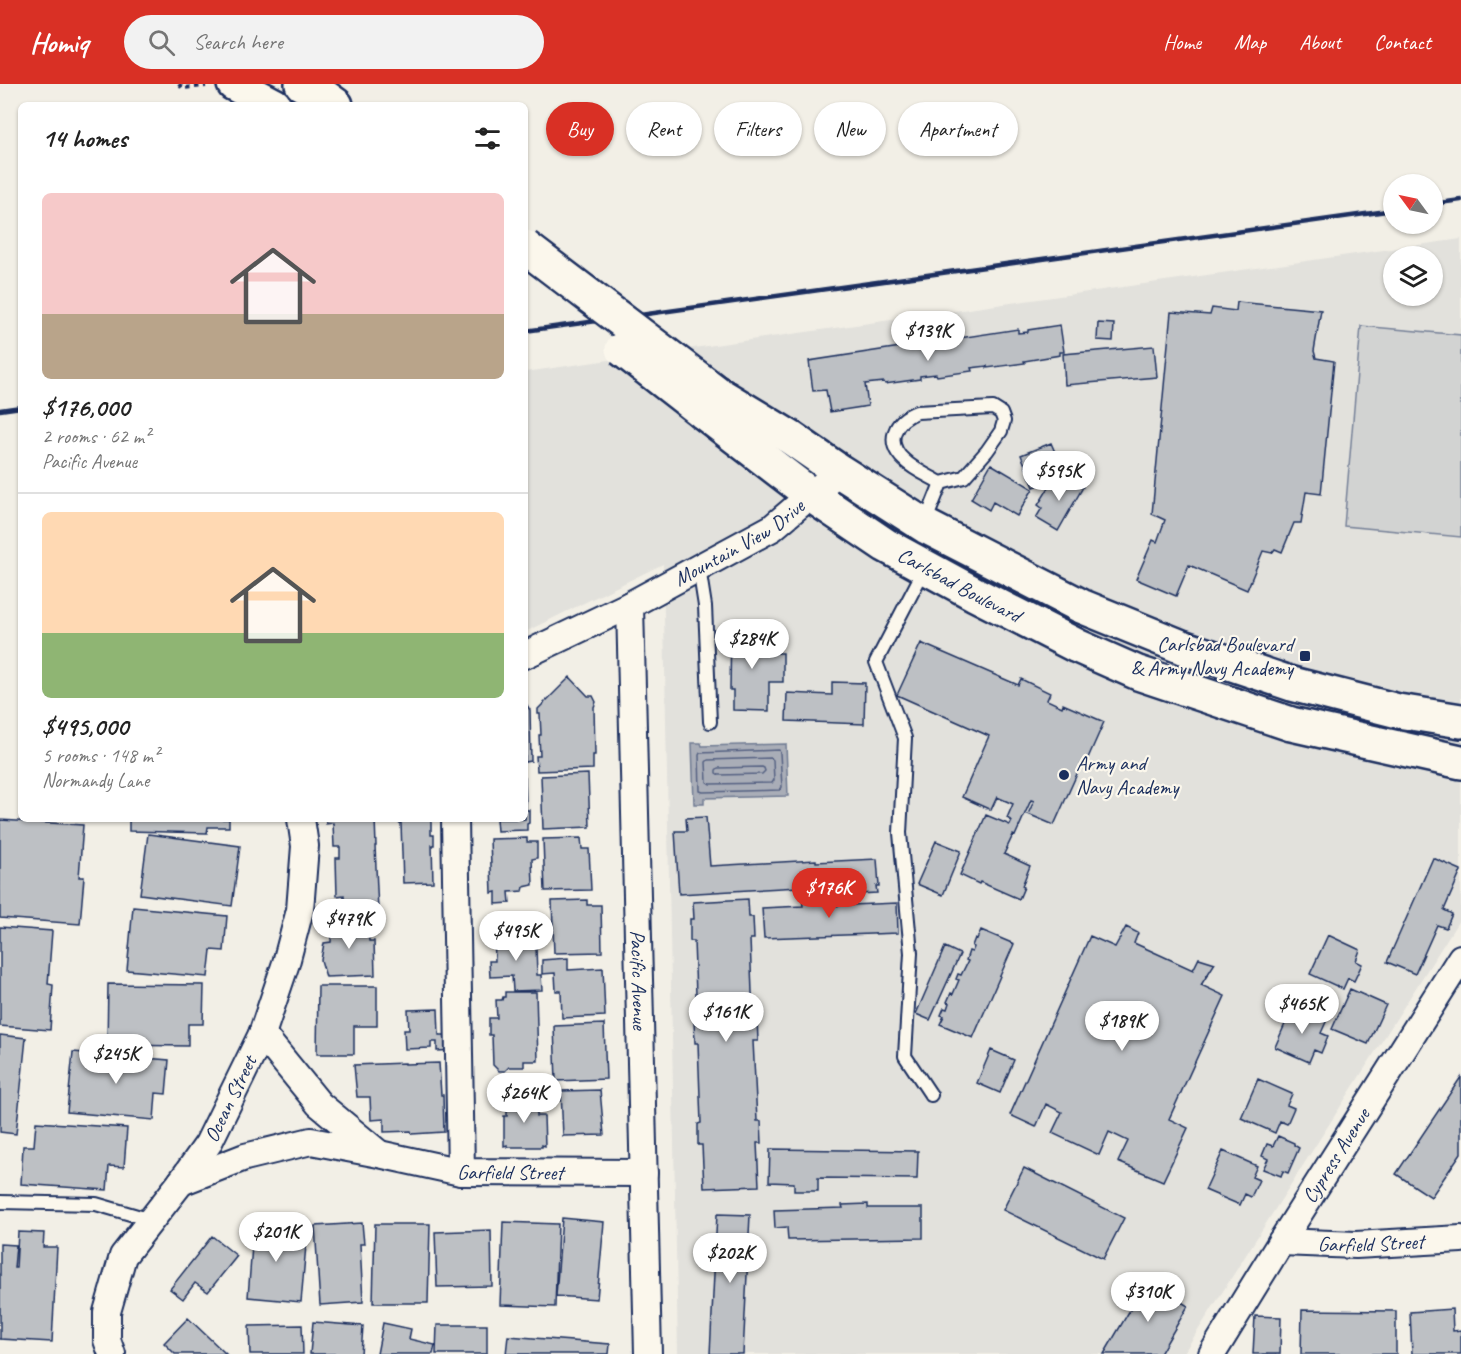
<!DOCTYPE html>
<html lang="en">
<head>
<meta charset="utf-8">
<style>
  body { margin:0; font-family:Caveat,sans-serif; background:#f2f2f2; color:#222; height:100vh; display:flex; flex-direction:column; font-size:22px; white-space:nowrap }
  * { box-sizing:border-box; margin:0 }
  p { font-size:20px; color:#767676 }
  .icon { flex:none; width:33px; height:33px; fill:none; stroke:currentColor; stroke-width:2; stroke-linecap:round; stroke-linejoin:round }
  .map { position:relative; flex:1; overflow:hidden }
  .drawer { position:absolute; left:18px; top:18px; width:510px; height:720px; display:flex; flex-direction:column; background:#fff; border-radius:9px; box-shadow:0 2px 4px #0004 }
  .drawer>* { flex:none }
  .banner { position:absolute; left:546px; top:18px; width:570px; height:54px; display:flex; gap:12px }
  .needle { width:39px; rotate:303deg }
  .tools { position:absolute; left:1383px; top:90px; display:grid; gap:12px }
  .tools a { display:grid; place-items:center; width:60px; height:60px; border-radius:50%; background:#fff; box-shadow:0 2px 4px #0004; font-size:30px }
  .price { position:absolute; translate:-50% -51px; padding:0 14px; border-radius:21px; background:#fff; color:#222; font-size:20px; line-height:39px; filter:drop-shadow(0 2px 3px #0008) }
  .price::after { content:''; position:absolute; left:50%; top:36px; width:18px; height:14px; margin-left:-9px; background:inherit; clip-path:polygon(0 0,100% 0,50% 100%) }
  .price.on { background:#d93025; color:#fff }
  ul { padding:0; list-style:none }
  li { display:grid; align-content:center; gap:12px; height:318px; padding:0 24px }
  li+li { border-top:2px solid #e0e0e0 }
  li span { display:grid; place-items:center; height:186px; border-radius:9px; color:#555 }
  li>.icon { margin-inline-start:auto }
  span .icon { width:108px; height:108px; fill:#fffc; stroke-width:1 }
  li b { font-size:26px }
  h2 { display:flex; justify-content:space-between; align-items:center; height:72px; padding:0 24px; font-size:26px }
  .pill { padding:0 21px; border-radius:27px; background:#fff; box-shadow:0 2px 4px #0004; font-size:21px; line-height:54px }
  .pill.on { background:#d93025; color:#fff }
  header { display:flex; align-items:center; gap:36px; box-sizing:border-box; height:84px; padding:0 30px; background:#d93025; color:#fff }
  header strong { font-size:28px }
  nav { display:flex; gap:33px; margin-inline-start:auto; font-size:21px }
  .search { width:420px; height:54px; background:#f2f2f2; display:flex; align-items:center; gap:15px; box-sizing:border-box; padding:0 21px; border-radius:33px; color:#767676; font-size:22px }
  .map>svg:first-child { display:block }
</style>
</head>
<body>
<header>
<strong>Homiq</strong>
<div class="search"><svg class="icon" aria-label="search" viewBox="0 0 24 24"><circle cx="10" cy="10" r="6"/><path d="M15 15l6 6"/></svg>Search here</div>
<nav><a>Home</a><a>Map</a><a>About</a><a>Contact</a></nav>
</header>
<div class="map">
<svg width="1461" height="1270" viewBox="0 0 1461 1270">
  <rect width="100%" height="100%" fill="#f2efe6"/>
  <filter id="ink" filterUnits="userSpaceOnUse"><feTurbulence type="fractalNoise" baseFrequency=".0167" numOctaves="2"/><feDisplacementMap in="SourceGraphic" scale="12" xChannelSelector="R" yChannelSelector="G"/><feConvolveMatrix kernelMatrix="1 2 1 2 8 2 1 2 1" color-interpolation-filters="sRGB"/></filter>
  <g filter="url(#ink)">
    <!-- built -->
    <path fill="#e2e1dc" fill-rule="evenodd" d="M1461 155V833L1183 1270H678L663 480 525 548V288ZM1394 172H1432V212H1394Z"/>
    <!-- green -->
    <path fill="#d2d3d2" stroke="#768198" stroke-width="1.5" d="M1361 242 1461 251V453L1344 442Z"/>
    <!-- water -->
    <path fill="#a9adb7" stroke="#707b93" stroke-width="1.5" d="M692 659H701L702 662 786 660 788 712 704 714V720H694Z"/>
    <g fill="none" stroke-linecap="round" stroke-linejoin="round">
      <!-- shore -->
      <path stroke="#546182" stroke-width="1.5" d="M779 666 780 669 782 703 780 706 703 708 700 707 699 671 700 669Z
        M771 674 773 676 774 696 772 699 710 700 707 698 706 678 708 676Z
        M762 683 764 684 765 687 762 690 719 691 716 689V686L718 684Z"/>
    </g>
    <!-- building -->
    <path fill="#bdc0c4" stroke="#1b2f5e" stroke-width="1.5" d="M1237 218 1321 226 1314 267 1316 274 1334 277 1321 410 1306 408 1301 439H1294L1282 468 1275 465 1272 469 1263 467 1247 506 1189 481 1176 512 1136 495 1153 456 1157 458 1165 436 1152 430 1171 228 1210 231 1212 224 1236 227Z
      M1098 239 1114 240 1113 257 1097 256Z
      M1060 241 1064 268H1060V271L1024 277 1025 279 987 284V282L971 284 972 287 937 292 936 290 920 292V295L885 300 884 298 865 300 868 322 830 328 826 306 813 307 809 277 1018 245V249L1028 248V246Z
      M1154 262 1157 293 1065 301 1063 270Z
      M1051 359 1058 375 1055 377 1058 385 1047 389 1051 397 1034 403 1021 371Z
      M991 380 1033 405 1017 432 993 418 989 426 971 415Z
      M1061 390 1083 403 1058 447 1036 434 1042 424 1038 421 1051 400 1054 402Z
      M731 543H761V569H783V598H769V627L733 626V606H730Z
      M921 559 1018 601 1021 595 1050 609 1047 616 1062 623 1063 620 1104 638 1084 683 1081 681 1054 741 1028 730 1034 717 1031 716 1015 752 1013 751 1004 770 1030 782 1022 802 1024 803 1019 815 980 798 979 800 960 791 986 731 1010 741 1012 737 1007 734 1013 720 997 713 991 726 962 713 989 652 897 611Z
      M570 593 588 612H593L596 618 594 623 595 671H593V685L537 687 536 672H540L539 651H541L540 630H538V625Z
      M832 598 865 599 864 640 786 637 787 609 832 611Z
      M525 618 530 626 531 677 525 678Z
      M588 690 590 743 543 745 541 692Z
      M525 693 526 726H529V739L527 740V746L497 747 496 735H525Z
      M706 733 710 782 816 776V778L877 775 879 802H876L877 809 838 811V807H831V804H816V802L679 810 675 747H687L686 734Z
      M129 735H229V743H208L207 749 129 747Z
      M326 735H375L376 762H375L378 826 344 828V811L337 812 336 774H340V763H334L333 739 326 740Z
      M399 735H431V751H434V761H432L433 798 403 799 401 739H399Z
      M0 736 83 741 79 793H84L80 840 0 834Z
      M148 750 240 762 232 822 140 810Z
      M527 754V758H537V774L532 775 533 801 524 803 523 807 509 808 510 819 496 820V808L492 809 490 755Z
      M581 754 582 765H589L591 806 545 807 543 755Z
      M936 757 961 767 943 811 917 800Z
      M1433 774 1461 786V787L1444 826 1452 830 1446 844 1437 841 1415 890 1387 878Z
      M827 812 828 822 897 819 898 849 764 854 762 824 803 822 802 814Z
      M748 815 749 833H753L754 855H750L753 935H757L758 957H753L757 1037H761L762 1059H757L759 1102 704 1104 702 1061H698V1040L701 1039 698 959H695L694 937H697L694 857H690V835H694L693 818Z
      M587 816V821H601L602 868 554 869 552 817Z
      M133 823 227 832 224 867 211 866 208 893 127 886Z
      M368 835 369 857H374L375 891 326 893 321 876 324 859 331 858 332 836Z
      M0 843 52 847 48 900 53 901 50 946 0 942Z
      M1126 843 1138 849 1134 859 1193 886 1199 874 1215 879 1201 901 1225 912 1169 1035 1188 1044 1163 1097 1118 1078 1128 1057 1109 1048 1099 1071 1052 1049 1062 1028 1046 1020 1036 1043 1010 1031 1090 852 1115 863Z
      M981 846 1014 860 973 954 940 940 944 932 941 931 944 924 947 925 949 919 947 918 951 909 953 910 959 896 956 895 958 890 961 891 968 877 966 876 969 867 972 868 974 863 972 862 975 854 977 855Z
      M494 848H523L524 864 536 863 537 891H541L542 906 513 907 512 892 490 893 489 877H495Z
      M1328 851 1360 866 1356 877 1362 880 1354 897 1348 894 1343 905 1310 890Z
      M945 863 960 870 930 936 916 930Z
      M568 874V886L603 884 605 932 562 934 561 907H556L555 889 542 890V876Z
      M108 900 204 901 203 940H188V962L107 961Z
      M318 902H377V942H354V970H317Z
      M1350 905 1386 921 1368 960 1332 945Z
      M505 908H536L538 977H524V983H509L505 987H499L493 981 492 951H489V934H497L496 916H502L503 913H505Z
      M1292 924 1326 938 1321 949 1328 952 1321 969 1314 966 1309 978 1275 963Z
      M438 925 439 951H455L456 966 437 967V958H431V964L405 965 404 946H409L408 926Z
      M604 940 606 995 556 997 554 942Z
      M0 951 26 954 16 1050 0 1048Z
      M991 966 1014 976 1000 1009 977 999Z
      M73 968 169 976 166 1010 156 1009 154 1036 67 1028Z
      M405 979V980L439 979 441 1011H443L444 1048 412 1050 411 1047 384 1048V1035L371 1036 370 1013H357L354 981Z
      M1461 993V1069L1431 1113 1396 1090Z
      M1258 995 1292 1010 1287 1021 1294 1024 1287 1040 1280 1037 1275 1049 1241 1034Z
      M600 1006 604 1051 563 1052 561 1007Z
      M516 1012H529V1014H537V1032H544L545 1062 542 1061V1063H507V1061L504 1062V1032H507V1014H516Z
      M36 1038 127 1044 124 1083 109 1082 107 1106 21 1100 23 1062H34Z
      M1278 1052 1294 1059V1061L1299 1064 1288 1089 1283 1087 1281 1092 1263 1085 1268 1075 1262 1072 1267 1060 1273 1062Z
      M770 1065 918 1067 917 1095 818 1094V1107H794V1099L769 1098Z
      M1223 1067 1257 1082 1252 1093 1259 1096 1251 1113 1245 1110 1240 1121 1205 1106Z
      M1024 1084 1124 1134 1103 1175 1003 1126Z
      M868 1120V1124H923V1154L788 1156 787 1143 775 1144 774 1126 843 1124 842 1121Z
      M717 1130 750 1131 743 1270H710Z
      M562 1134 604 1138 597 1215 556 1212Z
      M254 1136 295 1139 293 1160 306 1161 301 1218 248 1213Z
      M503 1138 558 1140 555 1223 500 1221Z
      M362 1139 364 1160H360L363 1218 320 1221 315 1142Z
      M375 1140H430L428 1219H373Z
      M491 1146 492 1202 437 1203 435 1148Z
      M18 1148 44 1149 43 1163H57L52 1258 0 1255V1160L16 1161 14 1184H16Z
      M212 1152 237 1172 208 1208 195 1199 183 1215 170 1205Z
      M1147 1197 1188 1222 1160 1270H1104Z
      M1452 1225 1453 1247 1461 1246V1270H1412L1410 1228Z
      M1302 1226 1396 1227V1270H1301Z
      M1255 1232 1281 1233 1280 1270H1253Z
      M188 1234 226 1270H175L164 1259Z
      M313 1238 363 1242 361 1270H310Z
      M383 1239 411 1245 409 1255 435 1261 433 1270H377Z
      M302 1241 303 1270H250L249 1242Z
      M437 1241H487V1270H436Z
      M508 1252 610 1260 609 1270H506Z"/>
    <g fill="none" stroke-linecap="round" stroke-linejoin="round">
      <defs>
        <path id="service" d="M993 324 1001 329 1004 337 1001 347 987 367 964 393 941 399C929 392 914 386 904 376 884 358 895 336 917 328Z
          M925 439 941 399
          M699 484 705 522 710 638
          M925 484 876 578 905 654 900 749 911 869 905 972 931 1011
          M0 1118 96 1120 151 1136"/>
        <g id="minor">
          <path id="s1" d="M630 521 648 1270"/>
          <path id="s2" d="M525 571 630 521 772 444 839 387"/>
          <path d="M455 735 461 1088"/>
          <path d="M262 950 319 1020 377 1068"/>
          <path id="s3" d="M181 1098 245 1073 311 1057 379 1070 461 1088 644 1089"/>
          <path id="s4" d="M1281 1158 1356 1161 1461 1155"/>
          <path id="s5" d="M112 1270 107 1256V1228L123 1172 181 1098 208 1060 262 950 286 879 300 826 305 762 301 735"/>
          <path id="s6" d="M1212 1270 1281 1158 1461 874"/>
        </g>
        <g id="primary">
          <path d="M234 0 274 21"/>
          <path d="M302 0 325 13 336 21"/>
          <path d="M717 309 791 354 839 387 927 443 1081 522 1182 563 1292 600 1398 627 1461 637"/>
          <path id="s7" d="M703 328 811 411 885 461 975 510 1077 562 1138 589 1291 640 1461 678"/>
        </g>
      </defs>
      <!-- service casing -->
      <use href="#service" stroke="#1b2f5e" stroke-width="16"/>
      <!-- minor casing -->
      <use href="#minor" stroke="#1b2f5e" stroke-width="30"/>
      <!-- primary casing -->
      <use href="#primary" stroke="#1b2f5e" stroke-width="38"/>
      <!-- path -->
      <path stroke="#1b2f5e" stroke-width="4" stroke-dasharray="4.5 4.5" stroke-linecap="butt" d="M179 0 182 4 206 2"/>
      <!-- service -->
      <use href="#service" stroke="#fbf7ec" stroke-width="12"/>
      <!-- minor -->
      <use href="#minor" stroke="#fbf7ec" stroke-width="26"/>
      <!-- primary -->
      <use href="#primary" stroke="#fbf7ec" stroke-width="33"/>
      <!-- rail -->
      <path stroke="#1b2f5e" stroke-width="4.5" d="M1432 120 1461 116
        M525 247 1394 126
        M0 326 21 323"/>
      <defs>
        <path id="primary-bridge" d="M525 163 717 309
          M622 265 703 328"/>
      </defs>
      <!-- primary-bridge casing -->
      <use href="#primary-bridge" stroke="#1b2f5e" stroke-width="38" stroke-linecap="butt"/>
      <!-- primary-bridge -->
      <use href="#primary-bridge" stroke="#fbf7ec" stroke-width="33"/>
    </g>
  </g>
  <!-- markers -->
  <g fill="#1b2f5e" stroke="#fbf7ec" stroke-width="2">
    <rect x="1299" y="566" width="12" height="12" rx="3"/>
    <circle cx="1064" cy="691" r="6"/>
  </g>
  <g text-anchor="middle" dominant-baseline="central" stroke-width="4.5" stroke-linejoin="round" paint-order="stroke">
    <!-- street labels -->
    <g font-size="21" fill="#1b2f5e" stroke="#fbf7ec">
      <text stroke="none"><textPath href="#s2" startOffset="242">Mountain View Drive</textPath></text>
      <text stroke="none"><textPath href="#s7" startOffset="310">Carlsbad Boulevard</textPath></text>
      <text stroke="none"><textPath href="#s1" startOffset="375">Pacific Avenue</textPath></text>
      <text stroke="none"><textPath href="#s5" startOffset="292">Ocean Street</textPath></text>
      <text stroke="none"><textPath href="#s6" startOffset="234">Cypress Avenue</textPath></text>
      <text stroke="none"><textPath href="#s3" startOffset="339">Garfield Street</textPath></text>
      <text stroke="none"><textPath href="#s4" startOffset="90">Garfield Street</textPath></text>
    </g>
    <!-- poi labels -->
    <g font-size="21" fill="#1b2f5e" stroke="#fbf7ec" text-anchor="end">
      <text x="1293" y="560">Carlsbad Boulevard<tspan x="1293" dy="24">&amp; Army Navy Academy</tspan></text>
      <text x="1076" y="679" text-anchor="start">Army and<tspan x="1076" dy="24">Navy Academy</tspan></text>
    </g>
  </g>
</svg>
<div class="tools">
<a><svg class="needle" viewBox="-14 -14 28 28"><path d="M0-13l5 13h-10z" fill="#e53935"/><path d="M0 13l5-13h-10z" fill="#767676"/></svg></a>
<a><svg class="icon" aria-label="layers" viewBox="0 0 24 24"><path d="M12 4l9 5-9 5-9-5zM3 14l9 5 9-5"/></svg></a>
</div>
<b class="price" style="left:928px;top:278px">$139K</b>
<b class="price" style="left:1059px;top:418px">$595K</b>
<b class="price" style="left:752px;top:586px">$284K</b>
<b class="price on" style="left:829px;top:835px">$176K</b>
<b class="price" style="left:349px;top:866px">$479K</b>
<b class="price" style="left:516px;top:878px">$495K</b>
<b class="price" style="left:1302px;top:951px">$465K</b>
<b class="price" style="left:726px;top:959px">$161K</b>
<b class="price" style="left:1122px;top:968px">$189K</b>
<b class="price" style="left:116px;top:1001px">$245K</b>
<b class="price" style="left:524px;top:1040px">$264K</b>
<b class="price" style="left:276px;top:1179px">$201K</b>
<b class="price" style="left:730px;top:1200px">$202K</b>
<b class="price" style="left:1148px;top:1239px">$310K</b>
<div class="banner">
<a class="pill on">Buy</a>
<a class="pill">Rent</a>
<a class="pill">Filters</a>
<a class="pill">New</a>
<a class="pill">Apartment</a>
</div>
<section class="drawer">
<h2>14 homes<svg class="icon" aria-label="filters" viewBox="0 0 24 24"><path d="M4 7h16M4 17h16"/><circle cx="9" cy="7" r="2"/><circle cx="15" cy="17" r="2"/></svg></h2>
<ul>
<li><span style="background:linear-gradient(#f6c9c9 65%,#b9a48a 0)"><svg class="icon" aria-label="home" viewBox="0 0 24 24"><path d="M3 11l9-7 9 7M6 9v11h12V9"/></svg></span><div><b>$176,000</b><p>2 rooms · 62 m²</p><p>Pacific Avenue</p></div></li>
<li><span style="background:linear-gradient(#ffd9b3 65%,#8fb573 0)"><svg class="icon" aria-label="home" viewBox="0 0 24 24"><path d="M3 11l9-7 9 7M6 9v11h12V9"/></svg></span><div><b>$495,000</b><p>5 rooms · 148 m²</p><p>Normandy Lane</p></div></li>
</ul>
</section>
</div>
</body>
</html>
